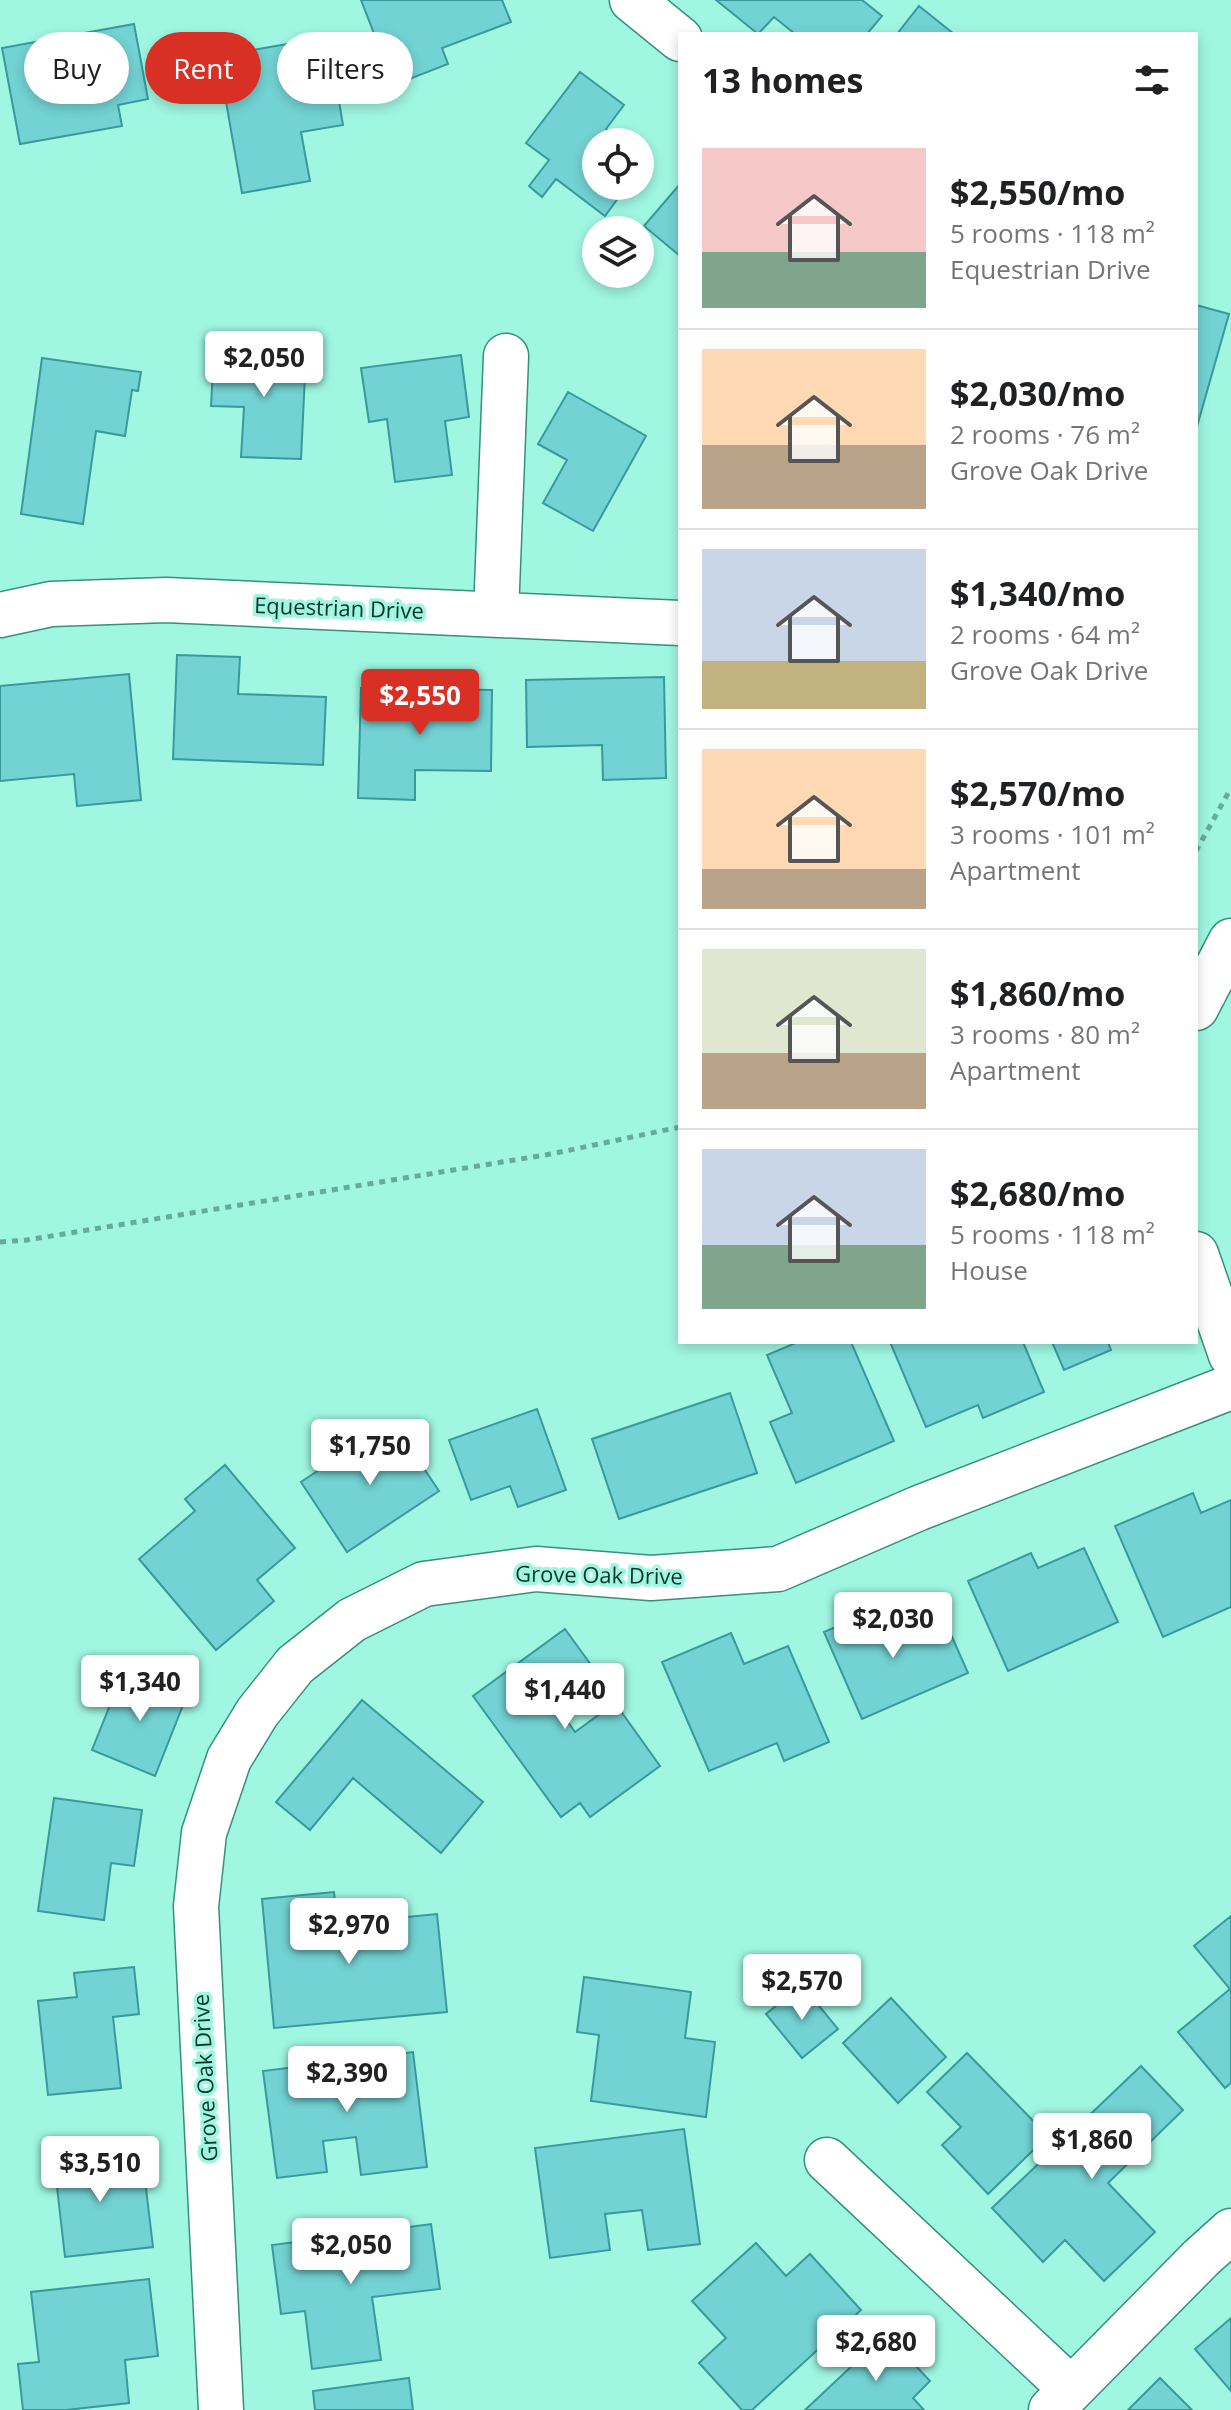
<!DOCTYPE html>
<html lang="en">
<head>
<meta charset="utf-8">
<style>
  body { margin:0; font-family:"Open Sans",sans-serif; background:#f2f2f2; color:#202124; height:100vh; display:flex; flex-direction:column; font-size:30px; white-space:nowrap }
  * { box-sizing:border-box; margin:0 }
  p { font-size:26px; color:#757577 }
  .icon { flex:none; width:44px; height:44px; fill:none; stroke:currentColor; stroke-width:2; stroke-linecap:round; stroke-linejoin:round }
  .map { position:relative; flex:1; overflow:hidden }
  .drawer { position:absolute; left:678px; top:32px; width:520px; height:1312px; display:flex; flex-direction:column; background:#fff; border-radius:0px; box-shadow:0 4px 12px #0003 }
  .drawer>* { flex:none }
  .banner { position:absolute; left:24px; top:32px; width:534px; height:72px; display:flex; gap:16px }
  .fabs { position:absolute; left:582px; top:128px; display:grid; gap:16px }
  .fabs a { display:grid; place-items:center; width:72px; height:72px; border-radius:50%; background:#fff; box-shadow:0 4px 12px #0003; font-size:40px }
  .price { position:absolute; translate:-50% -68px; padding:0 18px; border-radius:8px; background:#fff; color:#222; font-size:26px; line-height:52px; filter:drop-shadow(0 2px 4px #0008) }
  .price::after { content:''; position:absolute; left:50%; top:48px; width:24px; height:18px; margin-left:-12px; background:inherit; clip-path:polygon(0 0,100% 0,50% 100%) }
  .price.current { background:#d93025; color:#fff }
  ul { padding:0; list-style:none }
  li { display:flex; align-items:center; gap:24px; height:200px; padding:0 24px }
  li+li { border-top:2px solid #e0e0e0 }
  li span { display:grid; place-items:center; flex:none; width:224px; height:160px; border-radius:0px; color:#555 }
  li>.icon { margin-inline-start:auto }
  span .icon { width:96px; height:96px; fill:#fffc; stroke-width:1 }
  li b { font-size:34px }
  h2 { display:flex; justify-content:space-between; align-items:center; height:96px; padding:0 24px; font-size:34px }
  .pill { padding:0 28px; border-radius:36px; background:#fff; box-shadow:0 4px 12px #0003; font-size:28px; line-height:72px }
  .pill.current { background:#d93025; color:#fff }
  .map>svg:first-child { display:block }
</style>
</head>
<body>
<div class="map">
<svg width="1231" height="2410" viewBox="0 0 1231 2410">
  <rect width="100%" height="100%" fill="#9ff6e1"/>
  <!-- building -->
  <path fill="#73d2d3" stroke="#389a9c" stroke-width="2" d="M361 0H502L511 22 442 48 448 64 394 85Z
    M716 0H862L882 16 867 34H795L774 17 758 34Z
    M919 6 954 34H897Z
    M134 24 148 99 118 105 122 126 20 144 2 48Z
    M328 37 343 125 301 132 310 181 242 193 218 56Z
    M580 72 624 105 606 129 623 142H596V186H627L605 216 556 179 542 197 529 186 549 160 526 143Z
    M680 184V256L644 226Z
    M1196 305 1229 314 1196 430Z
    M214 350 306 354 301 459 241 457 244 407 211 406Z
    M461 355 469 417 445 421 452 475 395 482 387 419 369 422 361 368Z
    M42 358 141 372 138 391 132 390 125 436 96 431 83 524 21 514Z
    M568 392 646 436 593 531 543 503 567 460 538 444Z
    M177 655 240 657 238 694 326 697 323 765 173 759Z
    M129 674 141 800 77 806 74 774 0 781V686Z
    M664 677 666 778 603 780 602 745 527 747 526 680Z
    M361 688 492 690 491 771 415 770V800L358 798Z
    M798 1342H851L894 1441 796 1483 770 1422 792 1413 767 1355Z
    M890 1342H1023L1044 1392 983 1418 978 1405 926 1427Z
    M1052 1342H1108L1111 1350 1064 1370Z
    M730 1393 757 1473 619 1519 592 1439Z
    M537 1409 566 1490 518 1507 510 1486 471 1500 449 1440Z
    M392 1421 439 1491 347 1552 301 1482Z
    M225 1465 295 1548 257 1580 274 1601 216 1650 139 1559 195 1511 185 1499Z
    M1193 1493 1201 1513 1231 1500V1607L1163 1637 1115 1526Z
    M1084 1548 1118 1622 1008 1671 968 1581 1031 1553 1038 1568Z
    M880 1608 892 1635 942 1614 968 1673 862 1719 824 1632Z
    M565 1629 594 1669 553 1700 575 1732 615 1703 660 1766 590 1817 580 1803 561 1817 473 1696Z
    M731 1633 744 1664 788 1646 829 1742 784 1761 777 1743 709 1771 662 1662Z
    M124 1670 187 1695 155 1776 92 1750Z
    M362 1700 483 1802 441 1853 353 1778 310 1830 276 1802Z
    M54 1798 142 1810 134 1866 111 1863 104 1920 38 1911Z
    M334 1892 340 1950 379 1946 377 1920 437 1914 447 2012 274 2028 262 1899Z
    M1231 1916V2083L1225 2088 1178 2032 1230 1989 1194 1946Z
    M134 1967 139 2014 113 2017 121 2088 48 2095 38 2001 77 1997 74 1973Z
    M584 1977 691 1992 685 2038 715 2042 706 2117 591 2101 599 2035 577 2032Z
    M802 1985 838 2029 802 2058 766 2014Z
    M891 1998 946 2057 898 2103 843 2043Z
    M413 2052 427 2167 361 2175 356 2137 323 2141 327 2172 277 2178 263 2071Z
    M967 2053 1048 2136 988 2194 942 2145 961 2127 927 2092Z
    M1141 2066 1183 2110 1108 2183 1155 2232 1104 2281 1065 2240 1043 2262 992 2208Z
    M684 2129 700 2244 648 2250 642 2210 605 2214 610 2250 550 2258 535 2148Z
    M116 2145 120 2183 145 2180 153 2247 65 2257 53 2152Z
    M431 2224 440 2289 372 2297 381 2360 312 2369 305 2311 281 2314 272 2245Z
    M756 2243 786 2276 810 2254 861 2310 752 2410H742L699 2363 726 2338 692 2301Z
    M149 2279 158 2356 125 2360 129 2403 66 2410H23L18 2364 39 2362 31 2292Z
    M1231 2318V2391L1195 2349Z
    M886 2334 930 2381 913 2398 924 2410H805Z
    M409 2378 413 2410H315L313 2391Z
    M1160 2378 1192 2410H1128Z"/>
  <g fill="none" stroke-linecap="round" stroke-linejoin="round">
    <defs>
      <path id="minor" d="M632 0 680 39
        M496 614 506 356
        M0 615 51 604 166 600 680 623
        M1196 1008 1231 941
        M1196 1254 1231 1355
        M827 2160 1071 2389
        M221 2410 196 1906 204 1833 229 1759 257 1713 295 1665 352 1620 424 1584 536 1569 651 1578 778 1569 919 1508 1231 1387
        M1051 2410 1201 2258 1231 2231"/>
    </defs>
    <!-- minor casing -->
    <use href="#minor" stroke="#36907d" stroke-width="47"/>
    <!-- path -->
    <path stroke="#66aa9a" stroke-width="5" stroke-dasharray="6 6" stroke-linecap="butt" d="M1196 851 1231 788
      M0 1242 27 1240 551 1154 680 1127"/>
    <!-- minor -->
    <use href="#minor" stroke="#fff" stroke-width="44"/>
  </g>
  <g text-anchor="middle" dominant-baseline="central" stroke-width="7" stroke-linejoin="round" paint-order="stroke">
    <!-- street labels -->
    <g font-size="22" fill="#0f352d" stroke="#9ff6e1">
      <text transform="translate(339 607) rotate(2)">Equestrian Drive</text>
      <text transform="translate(599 1574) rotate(1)">Grove Oak Drive</text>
      <text transform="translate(204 2078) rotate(-93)">Grove Oak Drive</text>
    </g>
  </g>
</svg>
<div class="fabs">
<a><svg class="icon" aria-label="locate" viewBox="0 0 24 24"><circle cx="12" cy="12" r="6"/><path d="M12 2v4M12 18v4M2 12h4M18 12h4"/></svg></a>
<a><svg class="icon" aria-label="layers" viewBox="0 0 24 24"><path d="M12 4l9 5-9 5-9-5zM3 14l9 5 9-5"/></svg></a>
</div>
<b class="price" style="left:264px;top:399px">$2,050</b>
<b class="price current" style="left:420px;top:737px">$2,550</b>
<b class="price" style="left:370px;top:1487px">$1,750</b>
<b class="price" style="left:893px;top:1660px">$2,030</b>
<b class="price" style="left:140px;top:1723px">$1,340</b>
<b class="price" style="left:565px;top:1731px">$1,440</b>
<b class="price" style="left:349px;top:1966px">$2,970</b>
<b class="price" style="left:802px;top:2022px">$2,570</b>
<b class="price" style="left:347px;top:2114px">$2,390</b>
<b class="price" style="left:1092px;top:2181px">$1,860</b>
<b class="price" style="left:100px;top:2204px">$3,510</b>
<b class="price" style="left:351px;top:2286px">$2,050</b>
<b class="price" style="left:876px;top:2383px">$2,680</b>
<div class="banner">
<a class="pill">Buy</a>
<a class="pill current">Rent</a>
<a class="pill">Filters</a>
</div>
<section class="drawer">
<h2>13 homes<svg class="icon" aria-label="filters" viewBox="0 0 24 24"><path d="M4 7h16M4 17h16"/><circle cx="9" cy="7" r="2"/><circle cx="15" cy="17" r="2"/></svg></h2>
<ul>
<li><span style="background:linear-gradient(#f6c9c9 65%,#7fa58c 0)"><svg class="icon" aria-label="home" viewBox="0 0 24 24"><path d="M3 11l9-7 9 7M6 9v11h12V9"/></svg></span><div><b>$2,550/mo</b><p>5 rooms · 118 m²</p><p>Equestrian Drive</p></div></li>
<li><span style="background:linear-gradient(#ffd9b3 60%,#b9a48a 0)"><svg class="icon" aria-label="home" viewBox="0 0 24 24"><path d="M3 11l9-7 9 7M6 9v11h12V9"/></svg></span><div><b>$2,030/mo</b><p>2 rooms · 76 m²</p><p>Grove Oak Drive</p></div></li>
<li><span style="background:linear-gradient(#c9d6e8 70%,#c2b280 0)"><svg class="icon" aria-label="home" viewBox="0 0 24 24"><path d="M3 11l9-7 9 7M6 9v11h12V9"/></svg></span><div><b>$1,340/mo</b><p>2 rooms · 64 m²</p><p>Grove Oak Drive</p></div></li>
<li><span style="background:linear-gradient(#ffd9b3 75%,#b9a48a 0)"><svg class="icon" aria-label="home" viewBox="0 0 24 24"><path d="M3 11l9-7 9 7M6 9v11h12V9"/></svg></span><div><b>$2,570/mo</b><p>3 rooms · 101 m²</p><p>Apartment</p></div></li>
<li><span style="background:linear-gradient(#dfe7d0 65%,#b9a48a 0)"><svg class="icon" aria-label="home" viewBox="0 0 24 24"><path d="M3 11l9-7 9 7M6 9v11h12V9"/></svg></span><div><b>$1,860/mo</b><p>3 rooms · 80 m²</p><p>Apartment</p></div></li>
<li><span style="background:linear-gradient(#c9d6e8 60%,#7fa58c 0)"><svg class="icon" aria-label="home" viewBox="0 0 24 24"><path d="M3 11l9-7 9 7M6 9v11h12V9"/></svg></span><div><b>$2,680/mo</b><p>5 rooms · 118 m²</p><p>House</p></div></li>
</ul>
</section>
</div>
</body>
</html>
